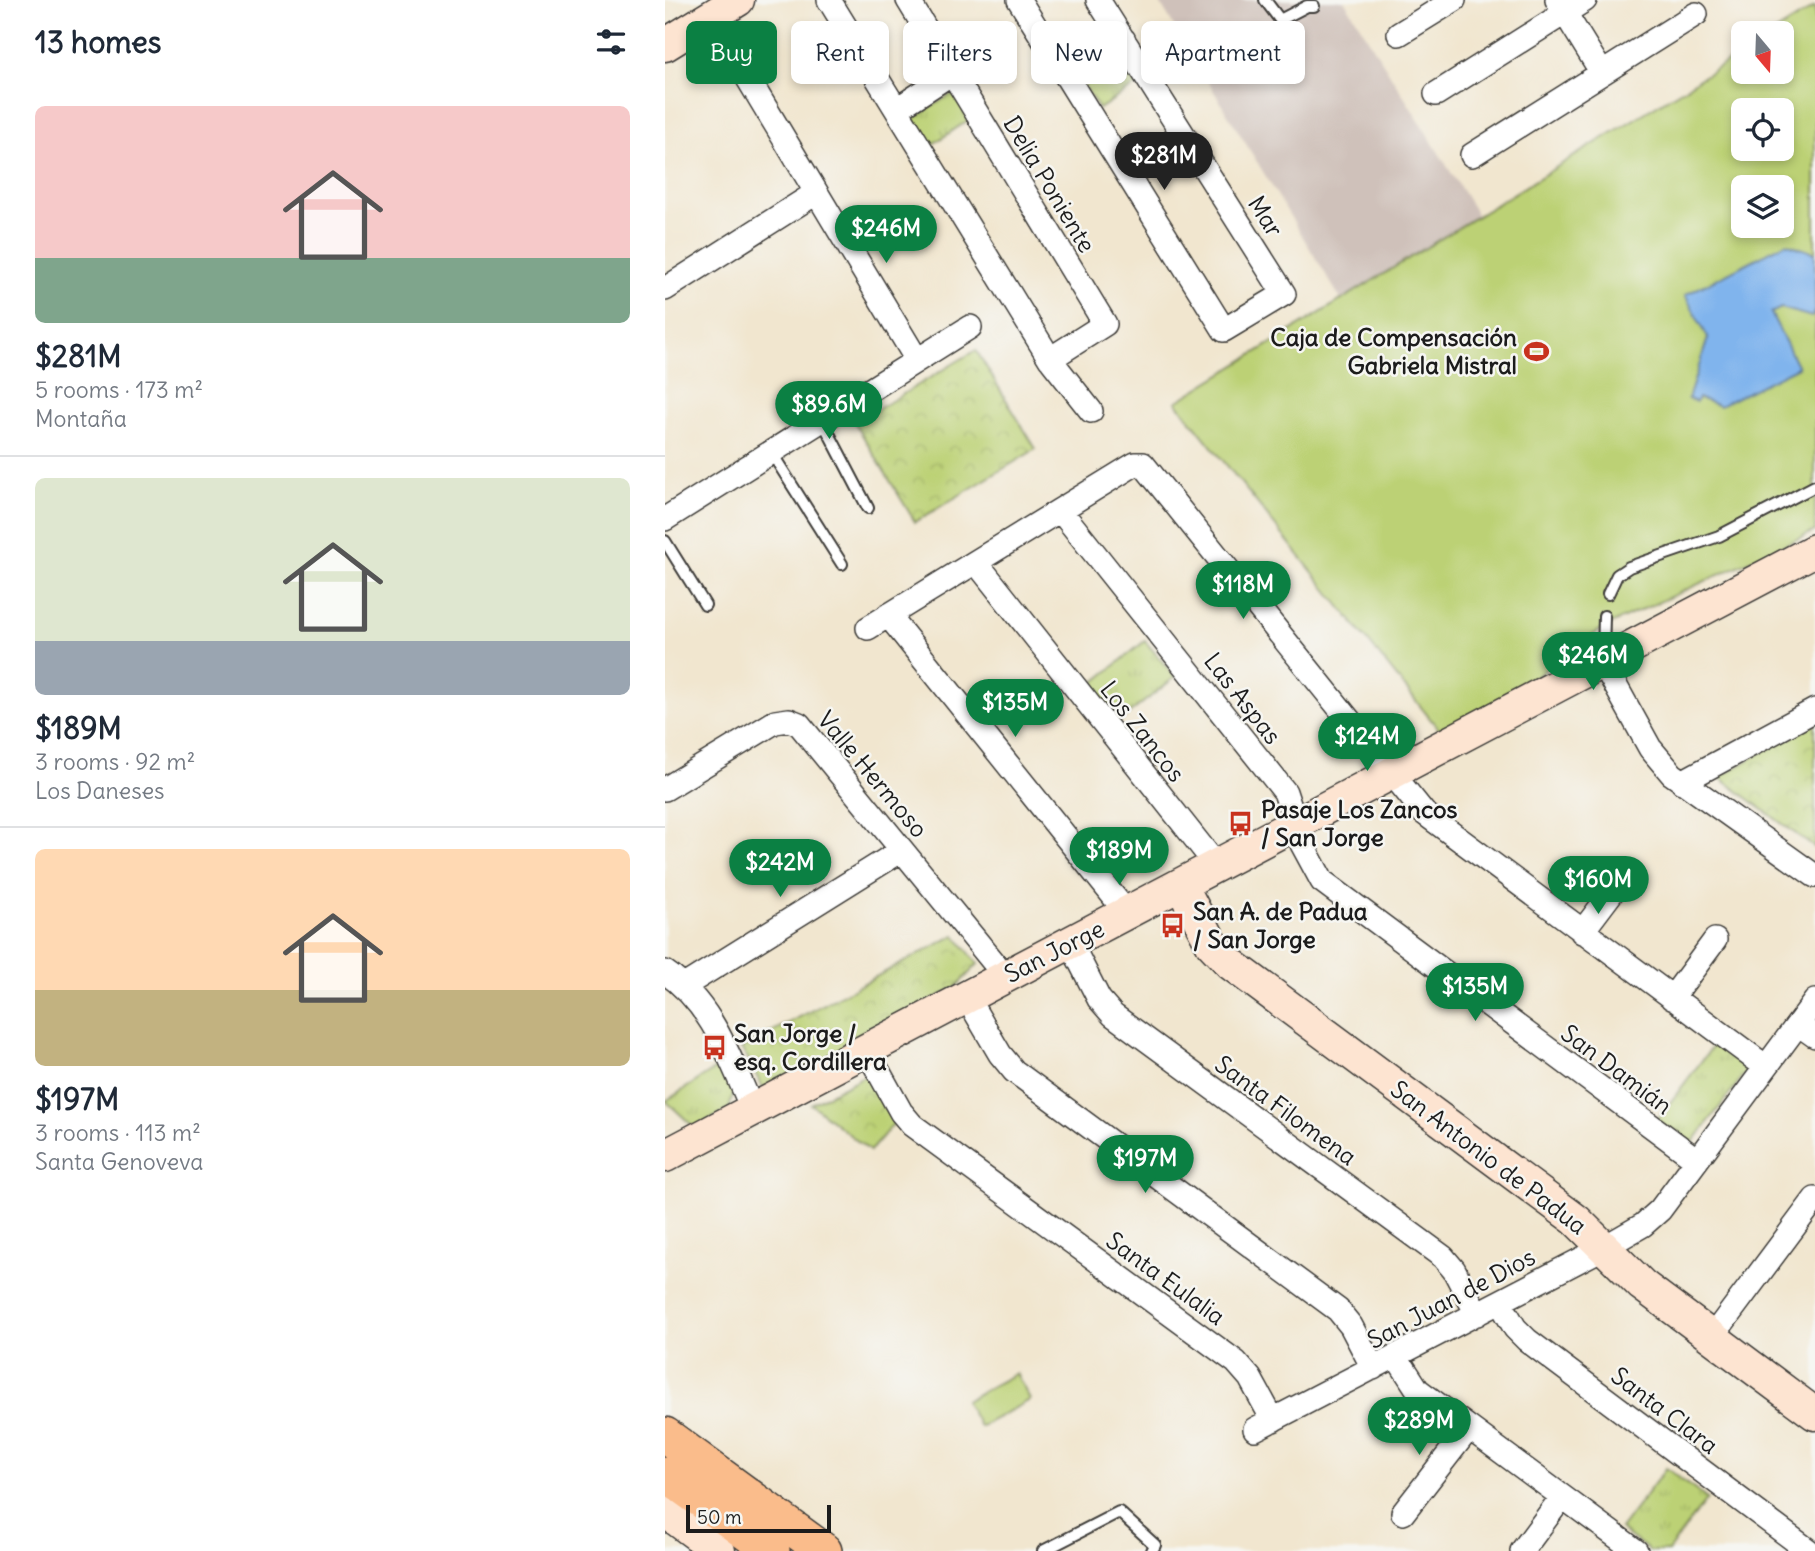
<!DOCTYPE html>
<html lang="en">
<head>
<meta charset="utf-8">
<style>
  body { margin:0; font-family:Delius,sans-serif; background:#f6f6f7; color:#1f2937; height:100vh; display:flex; flex-direction:column; font-size:26px; white-space:nowrap }
  * { box-sizing:border-box; margin:0 }
  p { font-size:23px; color:#747a83 }
  .icon { flex:none; width:38px; height:38px; fill:none; stroke:currentColor; stroke-width:2; stroke-linecap:round; stroke-linejoin:round }
  .map { position:relative; flex:1; overflow:hidden }
  .drawer { display:flex; flex-direction:column; background:#fff; width:665px }
  .drawer>* { flex:none }
  .banner { position:absolute; left:21px; top:21px; width:665px; height:63px; display:flex; gap:14px }
  .needle { width:46px; rotate:161deg }
  .fabs { position:absolute; left:1066px; top:21px; display:grid; gap:14px }
  .fabs a { display:grid; place-items:center; width:63px; height:63px; border-radius:10px; background:#fff; box-shadow:0 4px 10px #0003; font-size:35px }
  .scale { position:absolute; left:21px; bottom:18px; width:145px; box-sizing:border-box; padding-left:7px; border:4px solid #1c1c1c; border-top:0; font-size:19px; line-height:24px; white-space:nowrap; color:#1c1c1c; -webkit-text-stroke:5px #f6f6f2; paint-order:stroke }
  .price { position:absolute; translate:-50% -60px; padding:0 16px; border-radius:24px; background:#0b8043; color:#fff; font-size:23px; line-height:46px; filter:drop-shadow(0 2px 4px #0008) }
  .price::after { content:''; position:absolute; left:50%; top:42px; width:21px; height:16px; margin-left:-10px; background:inherit; clip-path:polygon(0 0,100% 0,50% 100%) }
  .price.active { background:#222; color:#fff }
  ul { padding:0; list-style:none }
  li { display:grid; align-content:center; gap:14px; height:371px; padding:0 35px }
  li+li { border-top:2px solid #e0e1e3 }
  li span { display:grid; place-items:center; height:217px; border-radius:10px; color:#555 }
  li>.icon { margin-inline-start:auto }
  span .icon { width:126px; height:126px; fill:#fffc; stroke-width:1 }
  li b { font-size:30px }
  h2 { display:flex; justify-content:space-between; align-items:center; height:84px; padding:0 35px; font-size:30px }
  .pill { padding:0 24px; border-radius:10px; background:#fff; box-shadow:0 4px 10px #0003; font-size:24px; line-height:63px }
  .pill.active { background:#0b8043; color:#fff }
  main { display:flex; flex:1; min-height:0 }
  .map>svg:first-child { display:block }
</style>
</head>
<body>
<main>
<section class="drawer">
<h2>13 homes<svg class="icon" aria-label="filters" viewBox="0 0 24 24"><path d="M4 7h16M4 17h16"/><circle cx="9" cy="7" r="2"/><circle cx="15" cy="17" r="2"/></svg></h2>
<ul>
<li><span style="background:linear-gradient(#f6c9c9 70%,#7fa58c 0)"><svg class="icon" aria-label="home" viewBox="0 0 24 24"><path d="M3 11l9-7 9 7M6 9v11h12V9"/></svg></span><div><b>$281M</b><p>5 rooms · 173 m²</p><p>Montaña</p></div></li>
<li><span style="background:linear-gradient(#dfe7d0 75%,#9aa5b1 0)"><svg class="icon" aria-label="home" viewBox="0 0 24 24"><path d="M3 11l9-7 9 7M6 9v11h12V9"/></svg></span><div><b>$189M</b><p>3 rooms · 92 m²</p><p>Los Daneses</p></div></li>
<li><span style="background:linear-gradient(#ffd9b3 65%,#c2b280 0)"><svg class="icon" aria-label="home" viewBox="0 0 24 24"><path d="M3 11l9-7 9 7M6 9v11h12V9"/></svg></span><div><b>$197M</b><p>3 rooms · 113 m²</p><p>Santa Genoveva</p></div></li>
</ul>
</section>
<div class="map">
<svg width="1150" height="1551" viewBox="0 0 1150 1551">
  <defs>
    <pattern id="grass-tufts" width="24" height="20" patternUnits="userSpaceOnUse" patternTransform="scale(1.75)"><rect width="24" height="20" fill="#bcd175"/><path d="M3 7l-1-3M5 7V3M7 7l1-3M15 17l-1-3M17 17v-4M19 17l1-3" fill="none" stroke="#a1b365"/></pattern>
    <pattern id="park-crowns" width="20" height="18" patternUnits="userSpaceOnUse" patternTransform="scale(1.75)"><rect width="20" height="18" fill="#bcd175"/><path d="M2 6a3 3 0 1 1 6 0M12 15a3 3 0 1 1 6 0" fill="none" stroke="#a1b365"/></pattern>
  </defs>
  <rect width="100%" height="100%" fill="#f6f6f2"/>
  <filter id="ink" filterUnits="userSpaceOnUse"><feTurbulence type="fractalNoise" baseFrequency=".0143" numOctaves="2"/><feDisplacementMap in="SourceGraphic" scale="14" xChannelSelector="R" yChannelSelector="G"/><feConvolveMatrix kernelMatrix="1 2 1 2 8 2 1 2 1" color-interpolation-filters="sRGB"/></filter>
  <filter id="wash" filterUnits="userSpaceOnUse"><feTurbulence type="fractalNoise" baseFrequency=".00686" numOctaves="4" result="noise"/><feDisplacementMap in="SourceGraphic" scale="28" xChannelSelector="R" yChannelSelector="G"/><feGaussianBlur stdDeviation="1.57" result="paint"/><feColorMatrix in="noise" values="0 0 0 0 0 0 0 0 0 0 0 0 0 0 0 0 0 1.4 0 .05"/><feComposite in="paint" operator="in"/></filter>
  <g filter="url(#wash)">
    <rect width="100%" height="100%" fill="#f1e6cf"/>
    <!-- industrial -->
    <path fill="#cfc1ba" d="M493 0H679L813 216 677 301Z"/>
    <!-- grass -->
    <path fill="url(#grass-tufts)" stroke="#6c7648" stroke-width="2" d="M457 57 474 83 434 109 417 83Z
      M288 93 305 119 265 146 248 119Z
      M480 641 510 677 450 725 421 689Z
      M1051 1042 1085 1067 1025 1146 991 1121Z
      M55 1066 70 1088 64 1109 30 1128 1 1101Z
      M1001 1468 1042 1499 1003 1551H985L955 1529Z"/>
    <!-- park -->
    <path fill="url(#park-crowns)" stroke="#6c7648" stroke-width="2" d="M311 350 371 449 250 522 190 423Z
      M1150 722V848L1054 777Z
      M290 935 313 964 291 987 100 1091 76 1048Z
      M199 1076 204 1079 231 1121 205 1151 146 1104Z"/>
    <!-- garden -->
    <path fill="#bcd175" stroke="#6c7648" stroke-width="2" fill-rule="evenodd" d="M1150 7V531L939 627 783 741 511 402 1078 52V72H1116V33H1108ZM1078 110H1116V149H1078ZM1078 187H1116V226H1078Z
      M351 1373 365 1400 315 1427 300 1401Z"/>
    <!-- water -->
    <path fill="#80b4ed" stroke="#4e6884" stroke-width="2" d="M1121 243 1150 253V308L1147 317 1116 308 1106 313 1133 367 1055 406 1033 398 1031 402 1023 399 1043 338 1020 295Z"/>
  </g>
  <g filter="url(#ink)">
    <g fill="none" stroke-linecap="round" stroke-linejoin="round">
      <defs>
        <path id="lane" d="M600 0 615 20 642 6H649
          M157 420 203 508
          M106 452 177 564
          M0 541 40 605
          M943 594 952 575 964 567 1054 536 1150 486
          M938 655 939 616
          M378 1551 454 1512 490 1545 487 1551"/>
        <path id="street" d="M164 0 385 359 426 411
          M243 0 440 324 385 359
          M354 0 559 330 619 294 433 0
          M892 0 937 73
          M46 17 252 360
          M734 34 789 0
          M402 77 459 40
          M771 94 920 0
          M232 109 287 73
          M807 155 1031 14
          M0 289 151 193
          M395 510 620 792 637 844 657 881 1032 1160
          M0 519 305 327
          M311 562 552 866
          M223 615 462 913
          M203 628 470 464H478L759 813 1101 1067
          M938 663 985 748 1007 774 1150 876
          M1017 782 1150 710
          M0 789 110 722 124 720 134 724 340 976
          M917 932 960 875
          M405 942 434 999 448 1015 778 1257 789 1270 812 1314
          M0 972C48 1005 64 1057 87 1108
          M19 986 237 850
          M301 996 335 1054 349 1071 673 1310 686 1326 708 1368
          M1007 998 1050 940
          M1133 1024 1150 1036
          M201 1049 236 1112 247 1125 571 1362 585 1378 608 1420
          M835 1302 850 1328 862 1340 1144 1551
          M1047 1337 1150 1199
          M731 1356 753 1390 971 1551
          M590 1429 938 1248 978 1225 995 1210 1150 1001
          M738 1513 804 1428
          M857 1551 897 1497"/>
        <path id="secondary" d="M0 45 73 0
          M516 885 547 944 566 964 911 1220 977 1285 1150 1414
          M0 1156 1150 550
          M0 1511 54 1551"/>
        <path id="primary" d="M0 1435 159 1551
          M0 1474 107 1551"/>
      </defs>
      <!-- lane casing -->
      <use href="#lane" stroke="#3c3a37" stroke-width="14"/>
      <!-- street casing -->
      <use href="#street" stroke="#3c3a37" stroke-width="26"/>
      <!-- secondary casing -->
      <use href="#secondary" stroke="#3c3a37" stroke-width="35"/>
      <!-- primary casing -->
      <use href="#primary" stroke="#3c3a37" stroke-width="38"/>
      <!-- lane -->
      <use href="#lane" stroke="#fff" stroke-width="10"/>
      <!-- street -->
      <use href="#street" stroke="#fff" stroke-width="23"/>
      <!-- secondary -->
      <use href="#secondary" stroke="#fde4d1" stroke-width="32"/>
      <!-- primary -->
      <use href="#primary" stroke="#fabc8b" stroke-width="35"/>
    </g>
  </g>
  <!-- icons -->
  <defs>
    <symbol id="stadium-bare" viewBox="-9 -9 18 18"><path d="M0-5a6.5 5 0 1 0 0 10a6.5 5 0 1 0 0-10ZM-3.5-1.8h7v3.6h-7Z" fill="#c8321e" stroke="#f6f6f2" stroke-width="2.5" paint-order="stroke"/></symbol>
    <symbol id="bus-bare" viewBox="-9 -9 18 18"><path d="M-5-6H5V4H4V6H2V4H-2V6H-4V4H-5ZM-3.5-4V0h7V-4ZM-3.5 1.2v1.5H-2V1.2ZM2 1.2v1.5H3.5V1.2Z" fill="#c8321e" stroke="#f6f6f2" stroke-width="2.5" paint-order="stroke"/></symbol>
  </defs>
  <g fill-rule="evenodd">
    <use href="#stadium-bare" x="854" y="334" width="35" height="35"/>
    <use href="#bus-bare" x="558" y="806" width="35" height="35"/>
    <use href="#bus-bare" x="490" y="908" width="35" height="35"/>
    <use href="#bus-bare" x="32" y="1030" width="35" height="35"/>
  </g>
  <g text-anchor="middle" dominant-baseline="central" stroke-width="5" stroke-linejoin="round" paint-order="stroke">
    <!-- street labels -->
    <g font-size="24" fill="#1c1c1c" stroke="#f6f6f2">
      <text transform="translate(385 184) rotate(59)">Delia Poniente</text>
      <text transform="translate(601 216) rotate(58)">Mar</text>
      <text transform="translate(578 698) rotate(52)">Las Aspas</text>
      <text transform="translate(478 731) rotate(52)">Los Zancos</text>
      <text transform="translate(208 774) rotate(50)">Valle Hermoso</text>
      <text transform="translate(389 951) rotate(-27)">San Jorge</text>
      <text transform="translate(952 1069) rotate(37)">San Damián</text>
      <text transform="translate(621 1110) rotate(36)">Santa Filomena</text>
      <text transform="translate(824 1157) rotate(37)">San Antonio de Padua</text>
      <text transform="translate(501 1278) rotate(36)">Santa Eulalia</text>
      <text transform="translate(786 1298) rotate(-28)">San Juan de Dios</text>
      <text transform="translate(1000 1410) rotate(37)">Santa Clara</text>
    </g>
    <!-- poi labels -->
    <g font-size="24" font-weight="bold" fill="#1c1c1c" stroke="#f6f6f2" text-anchor="start">
      <text x="852" y="337" text-anchor="end">Caja de Compensación<tspan x="852" dy="28">Gabriela Mistral</tspan></text>
      <text x="596" y="809">Pasaje Los Zancos<tspan x="596" dy="28">/ San Jorge</tspan></text>
      <text x="528" y="911">San A. de Padua<tspan x="528" dy="28">/ San Jorge</tspan></text>
      <text x="69" y="1033">San Jorge /<tspan x="69" dy="28">esq. Cordillera</tspan></text>
    </g>
  </g>
</svg>
<div class="fabs">
<a><svg class="needle" viewBox="-14 -14 28 28"><path d="M0-13l5 13h-10z" fill="#e53935"/><path d="M0 13l5-13h-10z" fill="#747a83"/></svg></a>
<a><svg class="icon" aria-label="locate" viewBox="0 0 24 24"><circle cx="12" cy="12" r="6"/><path d="M12 2v4M12 18v4M2 12h4M18 12h4"/></svg></a>
<a><svg class="icon" aria-label="layers" viewBox="0 0 24 24"><path d="M12 4l9 5-9 5-9-5zM3 14l9 5 9-5"/></svg></a>
</div>
<div class="scale">50 m</div>
<b class="price active" style="left:499px;top:192px">$281M</b>
<b class="price" style="left:221px;top:265px">$246M</b>
<b class="price" style="left:164px;top:441px">$89.6M</b>
<b class="price" style="left:578px;top:621px">$118M</b>
<b class="price" style="left:928px;top:692px">$246M</b>
<b class="price" style="left:350px;top:739px">$135M</b>
<b class="price" style="left:702px;top:773px">$124M</b>
<b class="price" style="left:454px;top:887px">$189M</b>
<b class="price" style="left:115px;top:899px">$242M</b>
<b class="price" style="left:933px;top:916px">$160M</b>
<b class="price" style="left:810px;top:1023px">$135M</b>
<b class="price" style="left:480px;top:1195px">$197M</b>
<b class="price" style="left:754px;top:1457px">$289M</b>
<div class="banner">
<a class="pill active">Buy</a>
<a class="pill">Rent</a>
<a class="pill">Filters</a>
<a class="pill">New</a>
<a class="pill">Apartment</a>
</div>
</div>
</main>
</body>
</html>
